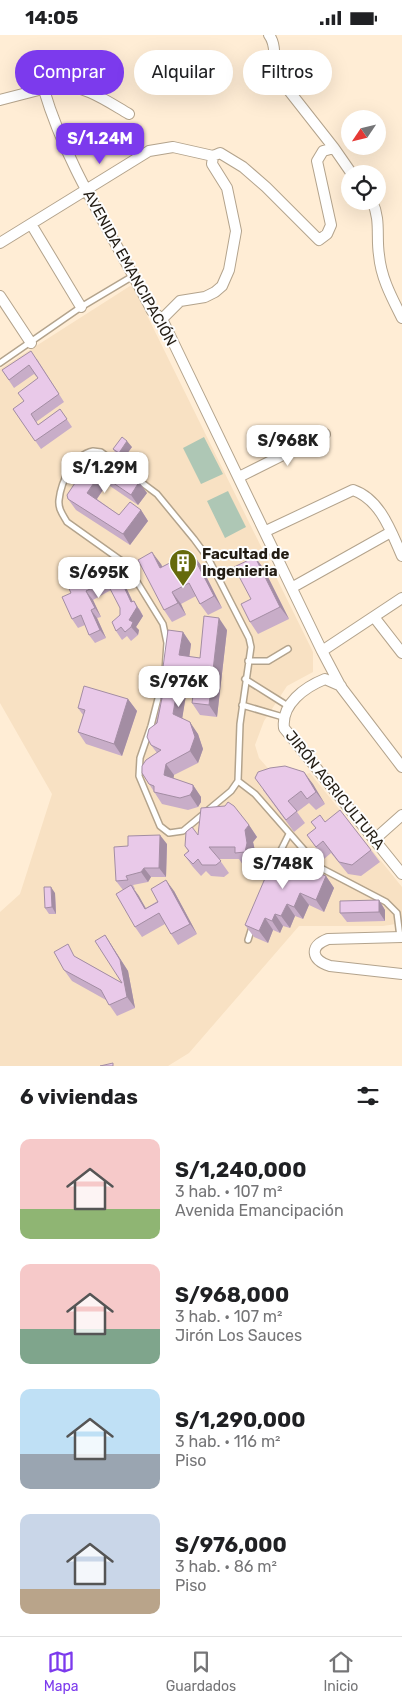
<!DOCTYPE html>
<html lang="es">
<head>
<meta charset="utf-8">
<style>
  body { margin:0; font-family:Rubik,sans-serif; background:#f2f2f2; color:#202124; height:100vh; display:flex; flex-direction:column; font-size:19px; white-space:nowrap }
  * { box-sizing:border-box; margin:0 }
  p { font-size:16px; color:#757577 }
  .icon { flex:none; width:28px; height:28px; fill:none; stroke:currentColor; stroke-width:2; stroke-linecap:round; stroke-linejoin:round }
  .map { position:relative; height:1031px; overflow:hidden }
  .details { display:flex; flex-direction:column; background:#fff; flex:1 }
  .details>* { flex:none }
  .hud { position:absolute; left:15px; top:15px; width:372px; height:45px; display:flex; gap:10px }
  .needle { width:32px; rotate:235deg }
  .tools { position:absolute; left:341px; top:75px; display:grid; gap:10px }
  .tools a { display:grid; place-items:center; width:45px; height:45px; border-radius:50%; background:#fff; box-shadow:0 5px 20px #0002; font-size:25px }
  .price { position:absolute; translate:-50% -42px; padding:0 11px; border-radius:10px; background:#fff; color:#222; font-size:16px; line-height:32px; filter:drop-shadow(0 1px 2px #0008) }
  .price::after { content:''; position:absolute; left:50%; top:30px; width:15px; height:11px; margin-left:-8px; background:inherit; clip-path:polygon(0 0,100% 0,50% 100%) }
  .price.current { background:#7c3aed; color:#fff }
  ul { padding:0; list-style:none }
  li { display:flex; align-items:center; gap:15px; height:125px; padding:0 20px }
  li span { display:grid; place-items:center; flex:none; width:140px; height:100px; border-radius:10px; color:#555 }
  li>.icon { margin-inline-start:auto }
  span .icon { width:60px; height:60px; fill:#fffc; stroke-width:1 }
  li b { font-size:21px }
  h2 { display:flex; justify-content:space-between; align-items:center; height:60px; padding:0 20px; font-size:21px }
  .pill { padding:0 18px; border-radius:22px; background:#fff; box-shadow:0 5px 20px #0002; font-size:18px; line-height:45px }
  .pill.current { background:#7c3aed; color:#fff }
  .status { display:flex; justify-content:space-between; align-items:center; height:35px; padding:0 25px; background:#fff; direction:ltr }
  .status svg { height:14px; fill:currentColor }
  .tabs { display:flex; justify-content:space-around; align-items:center; height:70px; border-top:1px solid #e0e0e0; background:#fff; font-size:14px; color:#757577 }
  .tabs a { display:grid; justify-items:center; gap:2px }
  .tabs .current { color:#7c3aed }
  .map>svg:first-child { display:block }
</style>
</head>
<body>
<div class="status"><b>14:05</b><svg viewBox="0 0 49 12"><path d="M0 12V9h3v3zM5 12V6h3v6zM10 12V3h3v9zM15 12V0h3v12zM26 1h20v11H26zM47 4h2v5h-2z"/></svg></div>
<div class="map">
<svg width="402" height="1031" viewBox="0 0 402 1031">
  <rect width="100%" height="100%" fill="#ffedd5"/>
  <!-- built -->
  <path fill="#f8e1c3" d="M130 251 133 252 313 617V637L287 651 264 686 255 710 259 723 273 739 290 743 310 738 402 852V888L383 891H299L189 1018 168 1031H0V877L20 859 52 759 0 668V334Z"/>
  <!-- park -->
  <path fill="#aec7b5" d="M204 402 223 439 201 449 183 413Z
    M228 456 246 492 225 503 207 466Z"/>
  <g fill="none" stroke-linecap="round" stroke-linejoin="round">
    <defs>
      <path id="lane" d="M0 328 81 272 133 241
        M93 416 101 417 157 459 194 504 208 523 249 603 251 612 240 689 238 746 231 756 183 796 169 798 160 791 139 741 140 723 151 691 165 636 167 608 163 589 126 529 67 487C63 480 58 474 59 465 61 447 73 420 93 416Z
        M248 626H268L288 614
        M245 644 288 671
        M242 670 283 682
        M238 746 255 759 319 832 386 867 397 878 400 902
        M275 827 289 799
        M248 905 252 892"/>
      <path id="street" d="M269 0C276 9 275 26 272 37
        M258 24 279 43 334 113
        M44 55C67 133 115 203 152 276L162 284 322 616 341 652 402 732
        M0 65 58 50C86 51 105 65 129 79
        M372 166C381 185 376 201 379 220 381 243 392 263 402 283
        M31 189 81 272
        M0 208 149 116 173 112 213 121
        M0 261 31 308
        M162 284 180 266 205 262 215 257 222 251 229 235 236 196 227 153 212 129 213 121 220 118 243 132 266 152 319 205 327 199 331 190 317 126 323 116 334 113 352 139
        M239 442 325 399
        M266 496 353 455C380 464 391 496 402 521
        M293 552 391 497
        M374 582 402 618
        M322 616 402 563
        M341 651 325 644C305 652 281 669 284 693L402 839
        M375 804 402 780
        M402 902 328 904C309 911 311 925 330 931L402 939"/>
    </defs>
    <!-- lane casing -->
    <use href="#lane" stroke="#b3a38c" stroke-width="8"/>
    <!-- street casing -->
    <use href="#street" stroke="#b3a38c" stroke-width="12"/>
    <!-- lane -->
    <use href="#lane" stroke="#fff" stroke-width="5"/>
    <!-- street -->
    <use href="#street" stroke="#fff" stroke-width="10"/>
  </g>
  <!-- wall -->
  <path fill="#c8adc8" d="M37 324 64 367 36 387 38 390 60 374 72 392 41 414 13 374 24 366 38 343 34 339 14 353 2 335Z
    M132 412 123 424 117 420 113 414Z
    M99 419 147 458 138 470 107 449 97 464 119 480 141 475 148 486 130 510 76 475 68 464Z
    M191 517 200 529 222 573 208 580 200 569 196 561 181 569 186 580 172 587 164 575 161 529 162 532Z
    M255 522 264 534 289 584 258 599 250 587 251 564Z
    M116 527 128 546 124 548 133 567 140 575 143 581 136 592 139 595 138 600 131 606 127 601 122 605 116 596 120 580V573L111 555 93 565 101 582 97 583 106 603 95 608 89 600 85 590 78 593 72 584 71 558 81 547Z
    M227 595 217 682 200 680 192 668 194 655 187 654 182 683 198 699 203 714 198 728 174 740 173 744 193 750 201 762V767L198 772 188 775 162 769 142 738 157 718 151 710 161 665 159 662 183 597 191 609 189 622 200 623Z
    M128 664 137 676 122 721 86 709 78 697 83 680 78 673Z
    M304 737 325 769 316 775 309 768 297 777 305 788 294 797 263 755Z
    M311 787H325L371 815 380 827 361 841 348 839 331 818 324 824 307 800 316 793Z
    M249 790 257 802 253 807 256 820 253 829 243 830 239 824H219L229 838 224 842 211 841 206 836 201 841 193 832 184 820 188 816 185 811Z
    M167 809 166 842H151L148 847 133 850 135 854H134L146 873 174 856 197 899 178 910 171 899 165 889 142 902 135 892 123 855 116 846Z
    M326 841 334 853 324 877 309 870 303 884 295 881 290 893 283 891 280 898 273 895 268 908 254 902 245 890Z
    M55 858 56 879H49L45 873Z
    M379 865 385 875V886L347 887 340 878Z
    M105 900 128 936 135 973 117 981 106 965 72 946 64 935 76 922 122 948Z"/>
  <!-- shaded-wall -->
  <path fill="#a38da3" d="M127 406 132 412 123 424 119 418Z
    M100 439 107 449 94 468 87 458Z
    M139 447 147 458 138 470 131 460Z
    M141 475 148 486 130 510 123 499Z
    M152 517 161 529 169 545 160 533Z
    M191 517 200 529 222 573 214 561Z
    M255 522 264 534 289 584 280 572Z
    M118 539 124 548 136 574 134 566 143 581 136 592 139 595 138 600 131 592 129 585Z
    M86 556 93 565 101 582 95 573Z
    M172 557 181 569 186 580 178 568Z
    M91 575 97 583 106 603 100 595Z
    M219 583 227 595 217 682 209 670Z
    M183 597 191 609 188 632 179 620Z
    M179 643 187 654 181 691 173 679Z
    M128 664 137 676 122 721 114 709Z
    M190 687 198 699 203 714 198 728 190 716Z
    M166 729 174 740 172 752 164 740Z
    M304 737 313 749 325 769 316 757Z
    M193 750 201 762V767L198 772 190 760Z
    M249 790 257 802 253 807 256 820 253 829 245 817V795Z
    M160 800 167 809 166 842 159 833Z
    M144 833 151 842 148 847 141 837Z
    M326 841 334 853 324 877 316 865Z
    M166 845 174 856 197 899 190 889Z
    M131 850 139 861 152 885 145 874Z
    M51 852 55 858 56 879 52 872Z
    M300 858 309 870 303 884 294 872Z
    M379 865 385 875V886L379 877Z
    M287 869 295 881 290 893 281 881Z
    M275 879 283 891 280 898 272 886Z
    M265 883 273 895 268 908 259 896Z
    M105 900 128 936 135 973 127 962Z"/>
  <!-- building -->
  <path fill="#e9c9e9" stroke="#a38da3" d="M31 316 59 359 31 379 38 390 60 374 67 384 35 406 13 374 24 366 18 358 38 343 29 330 9 345 2 335Z
    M122 402 127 406 119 418 113 414Z
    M99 419 139 447 131 460 100 439 87 458 119 480 130 467 141 475 123 499 68 464 67 460 85 433 88 435Z
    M152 517 160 533 191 517 214 561 200 569 189 548 172 557 178 568 164 575 138 525Z
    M255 522 280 572 250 587 241 569 251 564 234 532Z
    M116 527 122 537 118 539 131 567 134 566 137 572 129 585 133 587 131 592 125 597 121 592 116 596 112 587 120 580V573L106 546 86 556 95 573 91 575 100 595 89 600 81 580 72 584 62 562 71 558 64 543 75 538 79 548Z
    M204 581 219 583 209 670 192 668 195 645 179 643 173 679 190 687 195 702 190 716 166 729 164 740 193 750V755L190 760 180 763 154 757V751L149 749 142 738V731L146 725 161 715 151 710 147 702 149 694 157 688 162 663 159 662 168 595 183 597 179 620 200 623Z
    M84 651 128 664 114 709 78 697 85 675 78 673Z
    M285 731 304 737 316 757 307 764 301 756 288 766 297 776 286 785 255 743 258 737 270 733Z
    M228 767 234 771 249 790 245 795 247 808 245 817 235 818V812H209L221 826 216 830H202L198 824 193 829 184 820 189 816 185 811 186 797 192 792 198 800 201 773 225 771Z
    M340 775 371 815 352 830 339 827 323 806 316 812 307 800 316 793 311 787 320 780 325 787Z
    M160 800 159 833H144L141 837 126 841 128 845 116 846 114 812 128 811V801Z
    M280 821 326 841 316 865 300 858 294 872 287 869 281 881 275 879 272 886 265 883 259 896 245 890 272 827Z
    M166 845 190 889 171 899 159 878 135 892 116 859 131 850 145 874 158 867 151 854Z
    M44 852H51L52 872 45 873Z
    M379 865V877L340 878V866Z
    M105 900 120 925 127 962 109 970 101 955 64 935 54 917 68 909 74 921 122 948 95 906Z
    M113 1028V1031H100Z"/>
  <!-- icons -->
  <defs>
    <symbol id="building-pin" viewBox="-11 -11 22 30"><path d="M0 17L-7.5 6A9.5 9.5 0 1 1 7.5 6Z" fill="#656a0c" stroke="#fdfdfd"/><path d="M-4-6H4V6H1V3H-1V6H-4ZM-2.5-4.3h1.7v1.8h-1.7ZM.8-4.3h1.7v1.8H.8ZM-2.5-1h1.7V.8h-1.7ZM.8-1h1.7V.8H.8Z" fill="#fff"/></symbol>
  </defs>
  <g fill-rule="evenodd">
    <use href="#building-pin" x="167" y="512" width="32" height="43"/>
  </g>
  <g text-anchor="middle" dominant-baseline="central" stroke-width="4" stroke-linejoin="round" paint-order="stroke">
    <!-- street labels -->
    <g font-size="15" fill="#221c13" stroke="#fdfdfd">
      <text transform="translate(130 233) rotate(61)">AVENIDA EMANCIPACIÓN</text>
      <text transform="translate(335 755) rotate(51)">JIRÓN AGRICULTURA</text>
    </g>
    <!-- poi labels -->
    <g font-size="15" font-weight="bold" fill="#221c13" stroke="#fdfdfd" text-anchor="start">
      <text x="202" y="519">Facultad de<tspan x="202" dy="17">Ingenieria</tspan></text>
    </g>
  </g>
</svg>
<div class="tools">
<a><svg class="needle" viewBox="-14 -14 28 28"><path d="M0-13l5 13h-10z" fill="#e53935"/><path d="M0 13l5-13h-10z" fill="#757577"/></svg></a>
<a><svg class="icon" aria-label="locate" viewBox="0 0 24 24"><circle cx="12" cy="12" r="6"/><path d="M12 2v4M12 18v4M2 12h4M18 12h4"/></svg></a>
</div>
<b class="price current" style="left:100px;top:130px">S/1.24M</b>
<b class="price" style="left:288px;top:432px">S/968K</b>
<b class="price" style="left:105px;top:459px">S/1.29M</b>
<b class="price" style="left:99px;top:564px">S/695K</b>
<b class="price" style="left:179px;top:673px">S/976K</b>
<b class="price" style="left:283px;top:855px">S/748K</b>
<div class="hud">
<a class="pill current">Comprar</a>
<a class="pill">Alquilar</a>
<a class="pill">Filtros</a>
</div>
</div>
<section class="details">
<h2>6 viviendas<svg class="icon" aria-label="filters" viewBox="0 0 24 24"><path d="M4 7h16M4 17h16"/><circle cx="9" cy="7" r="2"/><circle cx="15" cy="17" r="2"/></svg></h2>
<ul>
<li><span style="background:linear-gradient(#f6c9c9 70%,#8fb573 0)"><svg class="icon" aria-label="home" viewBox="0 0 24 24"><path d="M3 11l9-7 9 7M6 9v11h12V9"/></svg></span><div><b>S/1,240,000</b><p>3 hab. · 107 m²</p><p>Avenida Emancipación</p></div></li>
<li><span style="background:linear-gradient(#f6c9c9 65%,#7fa58c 0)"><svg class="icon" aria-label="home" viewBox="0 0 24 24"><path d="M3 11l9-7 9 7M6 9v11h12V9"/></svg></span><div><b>S/968,000</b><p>3 hab. · 107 m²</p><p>Jirón Los Sauces</p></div></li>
<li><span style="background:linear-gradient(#bfe0f5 65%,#9aa5b1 0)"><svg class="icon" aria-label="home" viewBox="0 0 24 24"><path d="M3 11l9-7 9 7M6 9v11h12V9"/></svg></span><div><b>S/1,290,000</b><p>3 hab. · 116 m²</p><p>Piso</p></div></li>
<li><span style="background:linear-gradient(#c9d6e8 75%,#b9a48a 0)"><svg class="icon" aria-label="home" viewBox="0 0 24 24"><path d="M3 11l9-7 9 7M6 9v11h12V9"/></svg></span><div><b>S/976,000</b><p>3 hab. · 86 m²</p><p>Piso</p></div></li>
</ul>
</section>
<nav class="tabs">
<a class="current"><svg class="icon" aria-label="map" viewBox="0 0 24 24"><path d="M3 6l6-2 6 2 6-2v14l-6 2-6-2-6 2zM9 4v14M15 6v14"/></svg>Mapa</a>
<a><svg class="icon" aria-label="saved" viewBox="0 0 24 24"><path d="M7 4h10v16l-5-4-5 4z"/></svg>Guardados</a>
<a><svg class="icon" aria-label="home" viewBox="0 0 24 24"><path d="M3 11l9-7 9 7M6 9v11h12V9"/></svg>Inicio</a>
</nav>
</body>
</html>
